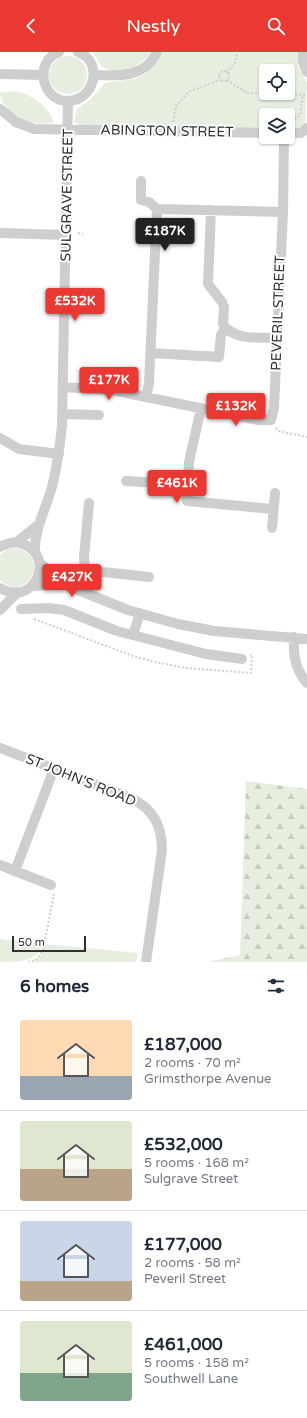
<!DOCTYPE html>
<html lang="en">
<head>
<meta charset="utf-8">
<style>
  body { margin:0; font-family:"Varela Round",sans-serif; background:#f6f6f7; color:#1f2937; height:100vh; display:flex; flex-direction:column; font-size:15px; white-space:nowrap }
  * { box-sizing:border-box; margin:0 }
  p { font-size:13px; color:#747a83 }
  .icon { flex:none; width:22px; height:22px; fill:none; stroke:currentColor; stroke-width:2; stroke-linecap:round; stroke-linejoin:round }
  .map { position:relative; height:910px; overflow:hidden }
  .details { display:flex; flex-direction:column; background:#fff; flex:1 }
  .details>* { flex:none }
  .tools { position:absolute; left:259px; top:12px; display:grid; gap:8px }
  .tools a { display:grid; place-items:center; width:36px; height:36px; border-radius:4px; background:#fff; box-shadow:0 1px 3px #0004; font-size:20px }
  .scale { position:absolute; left:12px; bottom:10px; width:74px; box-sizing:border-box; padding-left:4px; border:2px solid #313131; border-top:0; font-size:11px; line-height:14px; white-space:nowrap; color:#313131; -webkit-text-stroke:3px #fff; paint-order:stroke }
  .price { position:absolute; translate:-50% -34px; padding:0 9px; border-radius:4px; background:#e93932; color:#fff; font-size:13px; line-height:26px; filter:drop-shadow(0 1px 2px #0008) }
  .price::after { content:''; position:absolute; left:50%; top:24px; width:12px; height:9px; margin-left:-6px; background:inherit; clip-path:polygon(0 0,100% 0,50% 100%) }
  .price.active { background:#222; color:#fff }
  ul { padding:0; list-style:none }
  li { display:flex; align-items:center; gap:12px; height:100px; padding:0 20px }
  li+li { border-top:1px solid #e0e1e3 }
  li span { display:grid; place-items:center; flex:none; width:112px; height:80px; border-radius:4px; color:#555 }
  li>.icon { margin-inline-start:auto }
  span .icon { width:48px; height:48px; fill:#fffc; stroke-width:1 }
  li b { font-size:17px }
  h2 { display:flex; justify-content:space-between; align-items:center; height:48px; padding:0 20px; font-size:17px }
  header { display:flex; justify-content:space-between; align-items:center; height:52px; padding:0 20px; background:#e93932; color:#fff; font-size:18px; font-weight:600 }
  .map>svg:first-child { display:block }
</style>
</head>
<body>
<header><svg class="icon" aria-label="back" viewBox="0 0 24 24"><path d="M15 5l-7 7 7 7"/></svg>Nestly<svg class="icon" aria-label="search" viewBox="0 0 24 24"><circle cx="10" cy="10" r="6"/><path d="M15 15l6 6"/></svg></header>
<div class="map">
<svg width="307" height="910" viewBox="0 0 307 910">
  <defs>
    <pattern id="forest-firs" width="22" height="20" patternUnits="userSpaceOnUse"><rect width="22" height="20" fill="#e5eedf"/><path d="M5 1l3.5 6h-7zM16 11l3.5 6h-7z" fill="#c5cdc0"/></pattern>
  </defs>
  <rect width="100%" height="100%" fill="#fff"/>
  <!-- green -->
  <path fill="#e5eedf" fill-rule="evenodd" d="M93 0H151C141 15 120 26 102 15Z
    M163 0H298V14L307 31 305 72 299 77H288V63H266V77L78 73 74 70 77 57 90 48 105 31 134 27 144 23 158 9ZM266 19H288V41H266Z
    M49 23a19 19 0 1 1 38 0a19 19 0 1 1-38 0Z
    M0 40C6 40 13 39 19 40 32 43 53 58 53 71 47 71 40 72 33 71 19 69 0 55 0 40Z
    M14 496C55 502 25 554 0 528V503L8 497Z
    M0 887 43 892C38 910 18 910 0 910Z
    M45 892 138 901 136 910H32L40 905Z"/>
  <!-- forest -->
  <path fill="url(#forest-firs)" d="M246 729 307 737V910H208L240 903Z"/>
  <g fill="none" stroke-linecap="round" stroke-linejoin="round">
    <!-- path -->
    <path stroke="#cecece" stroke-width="2" stroke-dasharray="2 2" stroke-linecap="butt" d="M219 24a5 5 0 1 1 10 0a5 5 0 1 1-10 0Z
      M227 21 236 9 237 0
      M227 28 247 41 307 43
      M173 70 176 54 190 39 220 28
      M292 71 300 63 303 43
      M78 181 83 182
      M276 376 278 379 307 385
      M34 567 136 605 160 611 186 616 251 621 252 603H250
      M28 910 36 908 43 898 54 842"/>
    <!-- minor -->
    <path stroke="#cecece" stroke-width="10" d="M59 0C34 9 41 48 67 49 94 50 105 10 78 0
      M303 0V10L307 20
      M0 22 43 23
      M94 23C119 24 145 26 157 0
      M0 57 16 70 34 77 266 81
      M288 81H301L307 76
      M141 129V148L149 150 157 157
      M211 158 208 232 222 250 224 255 223 272C234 289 259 285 277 286
      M0 181 66 183
      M65 252H82
      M151 301 201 304
      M205 304 219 305 221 283 225 276
      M63 335 112 338 258 368H271L274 356 283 160 284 85
      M146 345 149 331 157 157 283 160
      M201 356 189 410 187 449 273 457
      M62 362 99 363
      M0 386 19 397 59 402
      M126 429 188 433
      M272 476 275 441
      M17 490 38 473
      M0 495C7 491 15 489 23 492 57 505 34 556 0 536
      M35 501C34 477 46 457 52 435 57 415 60 394 62 373L68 49
      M40 511 63 532
      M85 518 84 505 89 451
      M32 534 63 532 128 558 178 572 214 579 307 587
      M78 537 85 518 149 525
      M21 557 48 556 64 558 117 579 206 602 242 607
      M0 558 18 540
      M133 583 140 561
      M294 585C293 603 295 617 307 631
      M0 696 131 746C153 757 162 773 162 798L146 910
      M0 813 15 819 54 717
      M15 819 51 833"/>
  </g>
  <g text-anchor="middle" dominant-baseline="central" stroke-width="4" stroke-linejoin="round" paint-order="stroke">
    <!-- street labels -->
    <g font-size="14" fill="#313131" stroke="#fff">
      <text transform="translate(167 79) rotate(1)">ABINGTON STREET</text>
      <text transform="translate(67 143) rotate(-89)">SULGRAVE STREET</text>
      <text transform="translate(278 261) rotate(-88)">PEVERIL STREET</text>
      <text transform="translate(81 728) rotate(22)">ST JOHN'S ROAD</text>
    </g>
  </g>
</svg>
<div class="tools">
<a><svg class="icon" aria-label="locate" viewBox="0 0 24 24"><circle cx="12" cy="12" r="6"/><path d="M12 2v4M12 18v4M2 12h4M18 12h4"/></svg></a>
<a><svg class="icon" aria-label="layers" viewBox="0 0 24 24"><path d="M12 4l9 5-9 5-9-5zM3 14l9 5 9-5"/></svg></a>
</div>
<div class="scale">50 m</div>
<b class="price active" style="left:165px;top:200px">£187K</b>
<b class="price" style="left:75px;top:270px">£532K</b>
<b class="price" style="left:109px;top:349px">£177K</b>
<b class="price" style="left:236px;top:375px">£132K</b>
<b class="price" style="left:177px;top:452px">£461K</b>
<b class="price" style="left:72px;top:546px">£427K</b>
</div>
<section class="details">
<h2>6 homes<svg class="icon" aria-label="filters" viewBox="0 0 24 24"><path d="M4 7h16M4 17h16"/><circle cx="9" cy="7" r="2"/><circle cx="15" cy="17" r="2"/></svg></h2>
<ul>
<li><span style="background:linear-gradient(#ffd9b3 70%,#9aa5b1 0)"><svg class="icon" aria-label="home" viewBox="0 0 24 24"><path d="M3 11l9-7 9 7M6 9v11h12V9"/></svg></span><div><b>£187,000</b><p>2 rooms · 70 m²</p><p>Grimsthorpe Avenue</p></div></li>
<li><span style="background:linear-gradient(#dfe7d0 60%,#b9a48a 0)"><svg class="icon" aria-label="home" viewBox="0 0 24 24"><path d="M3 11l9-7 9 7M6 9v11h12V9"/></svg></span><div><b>£532,000</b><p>5 rooms · 168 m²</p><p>Sulgrave Street</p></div></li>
<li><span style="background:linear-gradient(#c9d6e8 75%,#b9a48a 0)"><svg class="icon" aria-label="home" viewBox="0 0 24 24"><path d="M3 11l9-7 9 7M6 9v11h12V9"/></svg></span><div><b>£177,000</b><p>2 rooms · 58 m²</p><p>Peveril Street</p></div></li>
<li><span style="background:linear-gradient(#dfe7d0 65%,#7fa58c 0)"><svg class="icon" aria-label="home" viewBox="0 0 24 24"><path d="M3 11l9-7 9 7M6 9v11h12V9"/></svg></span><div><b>£461,000</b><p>5 rooms · 158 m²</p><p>Southwell Lane</p></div></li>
</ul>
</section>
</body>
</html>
